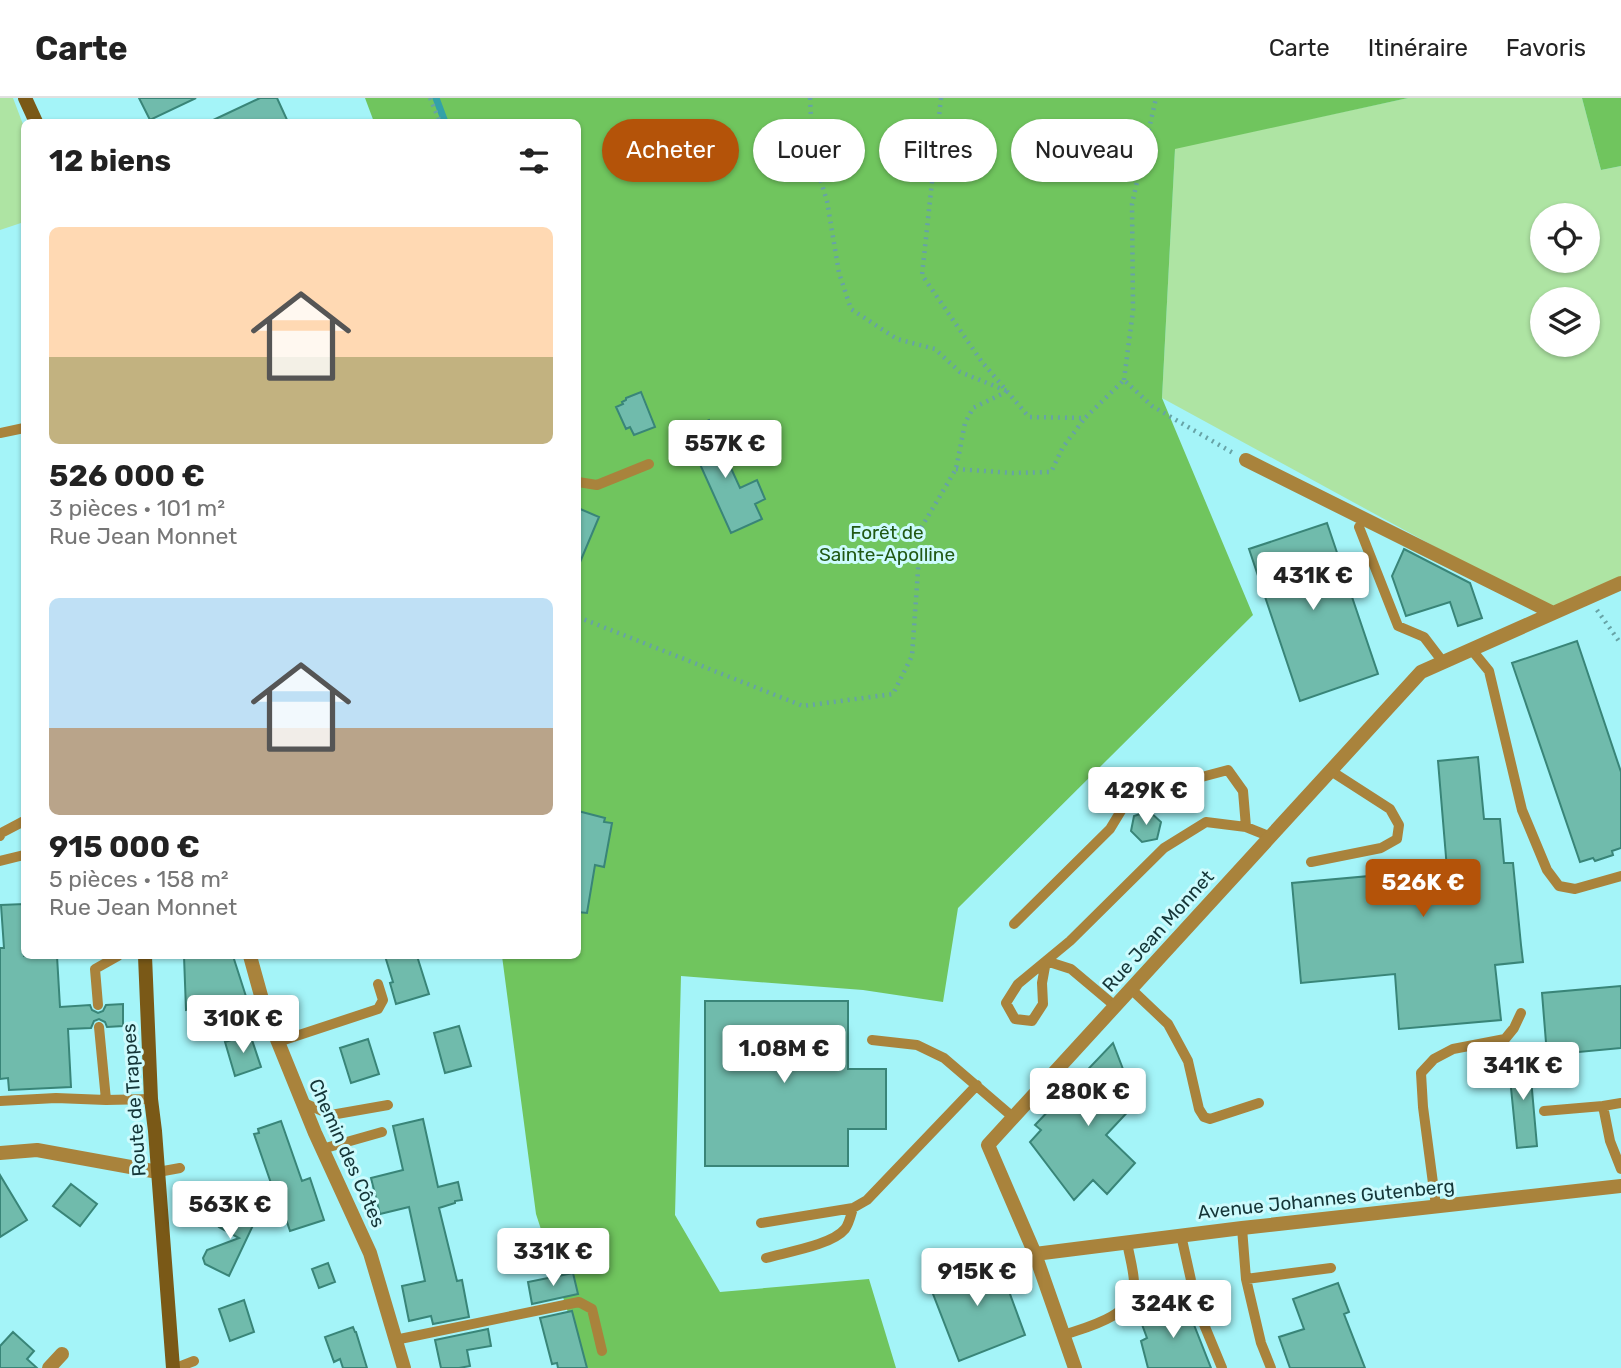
<!DOCTYPE html>
<html lang="fr">
<head>
<meta charset="utf-8">
<style>
  body { margin:0; font-family:Rubik,sans-serif; background:#f6f6f6; color:#222; height:100vh; display:flex; flex-direction:column; font-size:26px; white-space:nowrap }
  * { box-sizing:border-box; margin:0 }
  p { font-size:23px; color:#767676 }
  .icon { flex:none; width:38px; height:38px; fill:none; stroke:currentColor; stroke-width:2; stroke-linecap:round; stroke-linejoin:round }
  .map { position:relative; flex:1; overflow:hidden }
  .sheet { position:absolute; left:21px; top:21px; width:560px; height:840px; display:flex; flex-direction:column; background:#fff; border-radius:10px; box-shadow:0 2px 5px #0004 }
  .sheet>* { flex:none }
  .guide { position:absolute; left:602px; top:21px; width:665px; height:63px; display:flex; gap:14px }
  .fabs { position:absolute; left:1530px; top:105px; display:grid; gap:14px }
  .fabs a { display:grid; place-items:center; width:70px; height:70px; border-radius:50%; background:#fff; box-shadow:0 2px 5px #0004; font-size:35px }
  .price { position:absolute; translate:-50% -60px; padding:0 16px; border-radius:7px; background:#fff; color:#222; font-size:23px; line-height:46px; filter:drop-shadow(0 2px 4px #0008) }
  .price::after { content:''; position:absolute; left:50%; top:42px; width:21px; height:16px; margin-left:-10px; background:inherit; clip-path:polygon(0 0,100% 0,50% 100%) }
  .price.active { background:#b45309; color:#fff }
  ul { padding:0; list-style:none }
  li { display:grid; align-content:center; gap:14px; height:371px; padding:0 28px }
  li span { display:grid; place-items:center; height:217px; border-radius:10px; color:#555 }
  li>.icon { margin-inline-start:auto }
  span .icon { width:126px; height:126px; fill:#fffc; stroke-width:1 }
  li b { font-size:30px }
  h2 { display:flex; justify-content:space-between; align-items:center; height:84px; padding:0 28px; font-size:30px }
  .tag { padding:0 24px; border-radius:32px; background:#fff; box-shadow:0 2px 5px #0004; font-size:24px; line-height:63px }
  .tag.active { background:#b45309; color:#fff }
  header { display:flex; align-items:center; gap:42px; box-sizing:border-box; height:98px; padding:0 35px; background:#fff; border-bottom:2px solid #e0e0e0 }
  header strong { font-size:33px }
  nav { display:flex; gap:38px; margin-inline-start:auto; font-size:24px }
  .map>svg:first-child { display:block }
</style>
</head>
<body>
<header>
<strong>Carte</strong>
<nav><a>Carte</a><a>Itinéraire</a><a>Favoris</a></nav>
</header>
<div class="map">
<svg width="1621" height="1270" viewBox="0 0 1621 1270">
  <rect width="100%" height="100%" fill="#a4f4f8"/>
  <!-- green -->
  <path fill="#aee4a3" fill-rule="evenodd" d="M0 0H13L24 29V124L0 132Z
    M1408 0H1582L1601 72 1621 68V484L1553 513 1162 300 1175 50ZM1542 117H1587V163H1542ZM1542 201H1587V247H1542Z"/>
  <!-- forest -->
  <path fill="#70c55e" d="M365 0H1408L1175 51 1162 300 1253 517 958 810 943 904 863 892 681 878 675 1117 720 1194 869 1181 896 1270H586L536 1116 502 858H578V24H374Z
    M1582 0H1621V68L1601 72Z"/>
  <g fill="none" stroke-linecap="round" stroke-linejoin="round">
    <!-- stream -->
    <path stroke="#33a2a8" stroke-width="7" d="M436 0 445 24"/>
  </g>
  <!-- building -->
  <path fill="#70bbac" stroke="#398578" stroke-width="2" d="M139 0H196L150 22Z
    M260 0H277L288 24H209Z
    M641 294 655 329 634 337 630 329 626 331 616 309 623 306 622 304 626 302V300Z
    M709 322 740 390 757 382 765 401 755 406 762 421 731 435 685 333Z
    M578 410 599 419 578 469Z
    M1327 425 1378 576 1300 603 1249 451Z
    M1404 451 1470 485 1482 520 1458 528 1450 504 1406 518 1392 478Z
    M1577 543 1621 674V750L1612 753 1613 757 1595 763 1593 760 1580 764 1512 565Z
    M1478 659 1484 721H1500L1504 765H1513L1521 847 1523 864 1495 867 1501 922 1399 931 1395 876 1301 885 1292 785 1447 771 1438 663Z
    M578 713 605 720 604 724 612 725 604 769 595 767 587 815 578 814Z
    M1149 713 1161 724 1157 741 1142 744 1131 733 1134 718Z
    M24 806V858H57L60 909 90 907 92 912 98 915 103 913 106 907 123 906V928L107 929 105 924 99 921 94 923 91 930 68 931 71 989 9 992 8 980 0 981V850H4L1 807Z
    M184 858H233L251 914 228 921 221 902 186 912Z
    M385 858H417L429 896 396 906 390 885 393 884Z
    M1621 888V950L1547 957 1542 895Z
    M705 903H848V971H886V1031H848V1068H705Z
    M459 928 471 968 445 975 434 935Z
    M250 936 261 969 235 978 225 944Z
    M368 941 379 976 351 985 340 950Z
    M1113 945 1136 1005 1106 1037 1135 1065 1107 1096 1093 1082 1074 1102 1030 1044 1041 1032 1035 1027Z
    M1529 958 1537 1048 1517 1050 1508 960Z
    M423 1021 438 1089 458 1084 462 1102 455 1103V1105L439 1110 457 1183 462 1182 469 1219 433 1226 431 1218 409 1223 402 1188 425 1183 409 1109 380 1116 371 1080 403 1072 393 1028Z
    M281 1023 302 1083 310 1080 324 1122 290 1133 274 1085 272 1088 254 1036 259 1035 258 1031Z
    M0 1077 27 1122 0 1139Z
    M71 1086 97 1106 80 1128 53 1108Z
    M229 1108 256 1121 229 1178 205 1166 203 1160 207 1152 239 1140 219 1129Z
    M996 1158 1025 1237 959 1263 928 1183Z
    M328 1165 335 1184 319 1190 312 1171Z
    M573 1175 578 1196 532 1206 528 1184Z
    M1338 1185 1349 1214 1344 1216 1365 1270H1290L1279 1239 1304 1231 1293 1201Z
    M244 1202 254 1234 230 1243 219 1211Z
    M1185 1204 1211 1270H1148L1141 1243 1147 1240 1140 1221Z
    M572 1213 587 1270H558L557 1265 552 1266 540 1220Z
    M353 1229 355 1234H356L367 1270H343L340 1261 334 1264 325 1239Z
    M488 1231 491 1248 467 1252 470 1268 459 1270H441L435 1242Z
    M13 1234 34 1253 27 1261 37 1270H0V1248Z"/>
  <g fill="none" stroke-linecap="round" stroke-linejoin="round">
    <!-- path -->
    <path stroke="#67a3a6" stroke-width="4.5" stroke-dasharray="2 5" stroke-linecap="butt" d="M430 0 440 24
      M810 0 813 58 827 103 839 175 851 211 897 241 935 251 960 274 1007 293
      M941 0 922 177 982 264 1029 319 1085 320 1124 282 1152 308 1233 355
      M1124 282 1133 212 1132 106 1156 0
      M956 371 1013 375 1051 374 1063 349 1085 320
      M1597 512 1621 546
      M578 519 803 608 893 596 912 558 921 430 956 371 965 325 973 310 1008 293"/>
    <!-- lane -->
    <path stroke="#a9833c" stroke-width="10" d="M0 335 24 330
      M578 384 597 387 649 366
      M1359 429 1398 528 1424 539 1443 564
      M1471 551 1489 573 1522 712 1547 772 1559 788 1575 791 1621 778
      M0 738 1 735 24 723
      M0 763 24 757
      M1311 764 1381 750 1397 741 1399 727 1390 711 1331 673
      M1014 826 1110 731 1130 698 1228 672 1243 693 1246 729
      M1131 891 1168 926 1188 963 1199 1011 1204 1019 1210 1021 1259 1005
      M98 907 95 871 118 858
      M1115 908 1071 871 1046 863 1042 885 1043 906 1032 923 1015 921 1006 905 1018 886 1070 843 1164 750 1206 724 1246 729 1271 739
      M99 929 106 1002 151 1001
      M872 942 917 947 944 960 1014 1020
      M278 944 378 911 383 902 378 886
      M0 1003 56 1000 106 1002
      M302 1004 331 1017 388 1007
      M1621 1005 1603 1008 1610 1043 1621 1071
      M1544 1013 1603 1008
      M322 1051 382 1034
      M158 1074 180 1070
      M1436 1108 1423 1009 1421 975 1434 961 1453 951 1505 941 1514 930 1521 915
      M761 1125 853 1110 867 1102 977 987
      M1242 1130 1246 1181 1261 1245 1271 1270
      M1181 1137 1191 1182 1203 1224 1222 1270
      M766 1160C787 1154 832 1147 845 1131 849 1126 851 1117 853 1110
      M1246 1181 1331 1170
      M1064 1237C1087 1229 1131 1219 1134 1189 1135 1176 1129 1157 1127 1144
      M395 1242 579 1204 592 1211 602 1253
      M176 1270 194 1263"/>
    <!-- street -->
    <path stroke="#a9833c" stroke-width="14" d="M1246 362 1553 515
      M250 858 265 912 315 1035 370 1155 404 1270
      M0 1055 37 1052 158 1074
      M1035 1156 1242 1130 1621 1088
      M49 1270 62 1256
      M1075 1270 1035 1156 988 1047 1421 574 1621 485"/>
    <!-- secondary -->
    <path stroke="#7a5917" stroke-width="14" d="M25 0 36 24
      M145 858 151 1001 155 1033 173 1270"/>
  </g>
  <g text-anchor="middle" dominant-baseline="central" stroke-width="6" stroke-linejoin="round" paint-order="stroke">
    <!-- park labels -->
    <g font-size="19" fill="#215914" stroke="#cdfbfd">
      <text x="887" y="434">Forêt de<tspan x="887" dy="22">Sainte-Apolline</tspan></text>
    </g>
    <!-- street labels -->
    <g font-size="19" fill="#143537" stroke="#cdfbfd">
      <text transform="translate(1158 833) rotate(-48)">Rue Jean Monnet</text>
      <text transform="translate(134 1002) rotate(-94)">Route de Trappes</text>
      <text transform="translate(347 1055) rotate(66)">Chemin des Côtes</text>
      <text transform="translate(1326 1101) rotate(-6)">Avenue Johannes Gutenberg</text>
    </g>
  </g>
</svg>
<div class="fabs">
<a><svg class="icon" aria-label="locate" viewBox="0 0 24 24"><circle cx="12" cy="12" r="6"/><path d="M12 2v4M12 18v4M2 12h4M18 12h4"/></svg></a>
<a><svg class="icon" aria-label="layers" viewBox="0 0 24 24"><path d="M12 4l9 5-9 5-9-5zM3 14l9 5 9-5"/></svg></a>
</div>
<b class="price" style="left:725px;top:382px">557K €</b>
<b class="price" style="left:1313px;top:514px">431K €</b>
<b class="price" style="left:1146px;top:729px">429K €</b>
<b class="price active" style="left:1423px;top:821px">526K €</b>
<b class="price" style="left:243px;top:957px">310K €</b>
<b class="price" style="left:784px;top:987px">1.08M €</b>
<b class="price" style="left:1523px;top:1004px">341K €</b>
<b class="price" style="left:1088px;top:1030px">280K €</b>
<b class="price" style="left:230px;top:1143px">563K €</b>
<b class="price" style="left:553px;top:1190px">331K €</b>
<b class="price" style="left:977px;top:1210px">915K €</b>
<b class="price" style="left:1173px;top:1242px">324K €</b>
<div class="guide">
<a class="tag active">Acheter</a>
<a class="tag">Louer</a>
<a class="tag">Filtres</a>
<a class="tag">Nouveau</a>
</div>
<section class="sheet">
<h2>12 biens<svg class="icon" aria-label="filters" viewBox="0 0 24 24"><path d="M4 7h16M4 17h16"/><circle cx="9" cy="7" r="2"/><circle cx="15" cy="17" r="2"/></svg></h2>
<ul>
<li><span style="background:linear-gradient(#ffd9b3 60%,#c2b280 0)"><svg class="icon" aria-label="home" viewBox="0 0 24 24"><path d="M3 11l9-7 9 7M6 9v11h12V9"/></svg></span><div><b>526 000 €</b><p>3 pièces · 101 m²</p><p>Rue Jean Monnet</p></div></li>
<li><span style="background:linear-gradient(#bfe0f5 60%,#b9a48a 0)"><svg class="icon" aria-label="home" viewBox="0 0 24 24"><path d="M3 11l9-7 9 7M6 9v11h12V9"/></svg></span><div><b>915 000 €</b><p>5 pièces · 158 m²</p><p>Rue Jean Monnet</p></div></li>
</ul>
</section>
</div>
</body>
</html>
